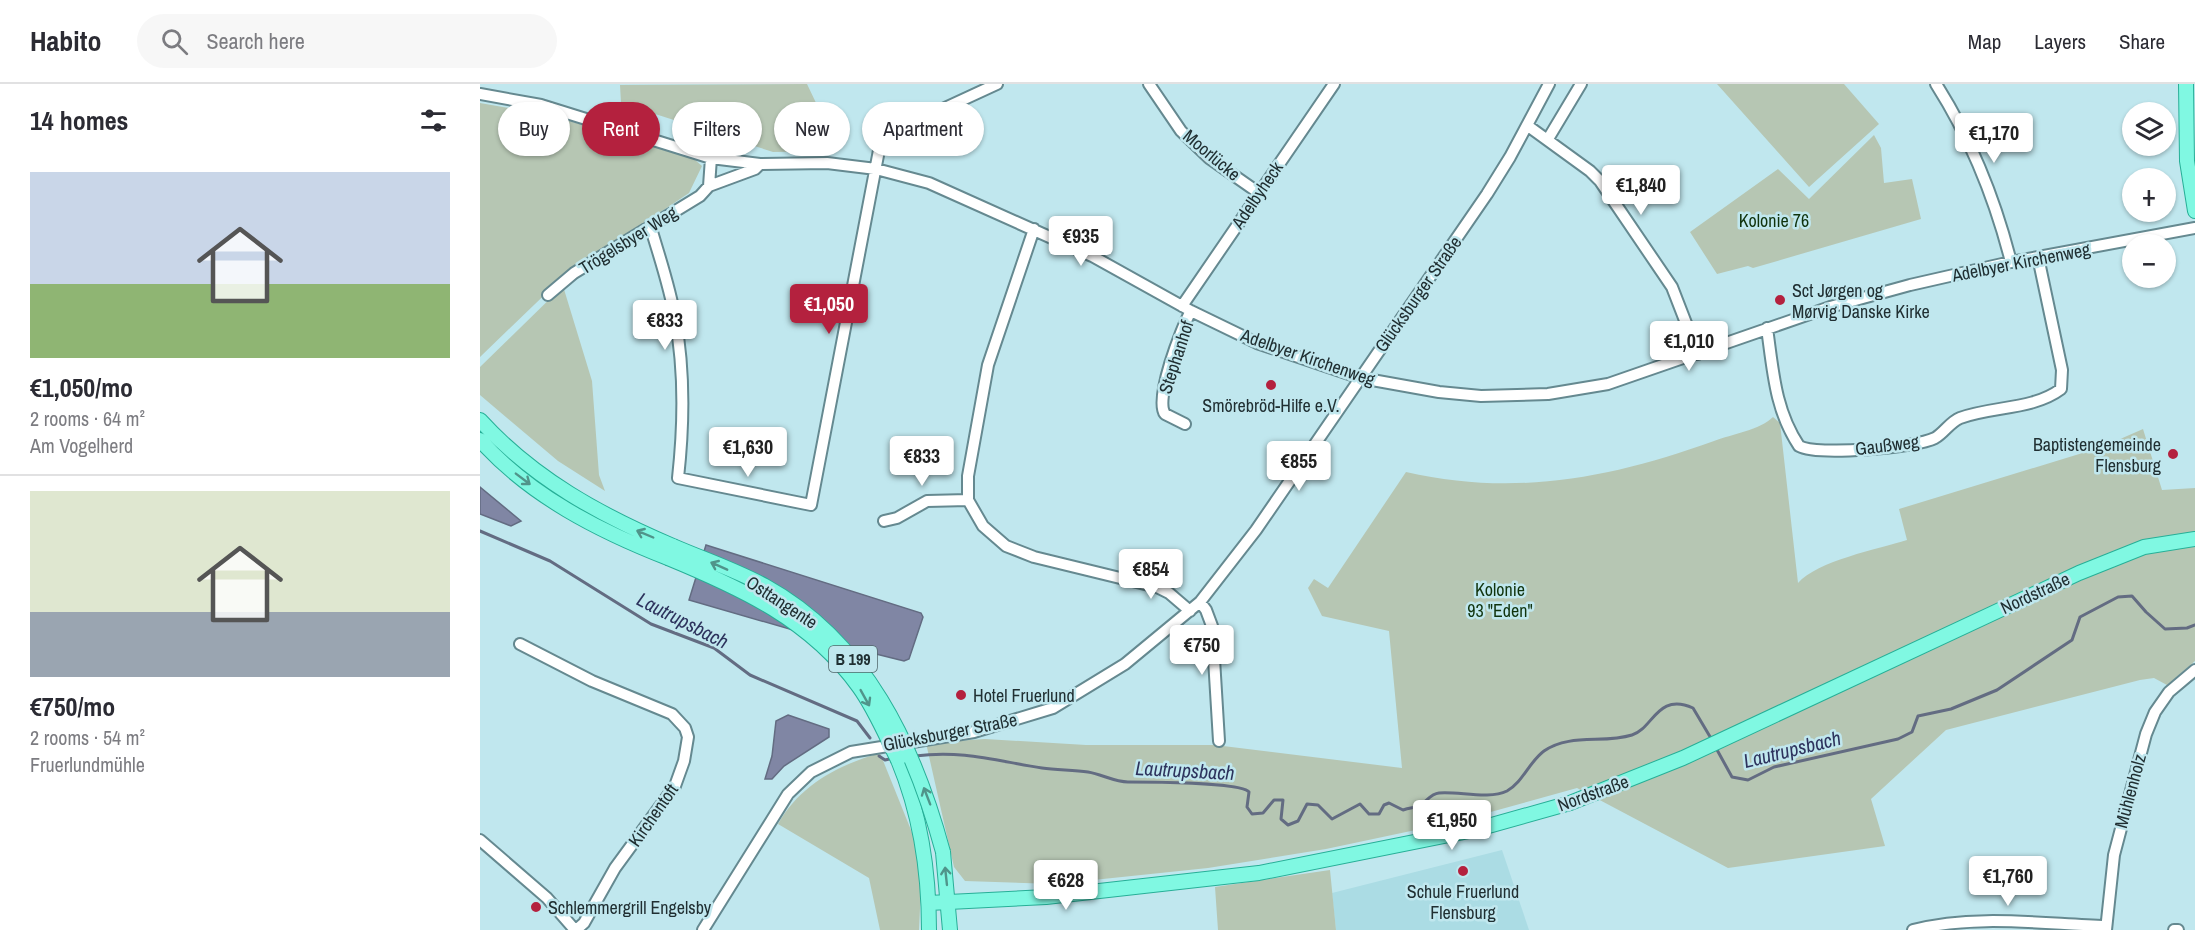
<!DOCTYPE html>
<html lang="en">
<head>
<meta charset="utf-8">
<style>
  body { margin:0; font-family:"Archivo Narrow",sans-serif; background:#f7f7f7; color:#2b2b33; height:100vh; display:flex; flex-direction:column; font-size:22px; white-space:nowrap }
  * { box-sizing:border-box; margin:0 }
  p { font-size:20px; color:#7c7c81 }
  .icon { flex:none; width:33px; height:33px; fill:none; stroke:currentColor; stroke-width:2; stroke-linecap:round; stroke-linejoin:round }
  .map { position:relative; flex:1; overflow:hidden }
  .side { display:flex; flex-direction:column; background:#fff; width:480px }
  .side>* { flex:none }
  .banner { position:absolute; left:18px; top:18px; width:570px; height:54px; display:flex; gap:12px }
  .tools { position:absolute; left:1642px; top:18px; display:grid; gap:12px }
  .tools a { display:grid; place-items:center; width:54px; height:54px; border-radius:50%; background:#fff; box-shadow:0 2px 4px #0004; font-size:30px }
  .price { position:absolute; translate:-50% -51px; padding:0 14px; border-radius:6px; background:#fff; color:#222; font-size:20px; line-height:39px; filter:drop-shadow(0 2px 3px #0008) }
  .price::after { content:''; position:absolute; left:50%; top:36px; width:18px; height:14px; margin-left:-9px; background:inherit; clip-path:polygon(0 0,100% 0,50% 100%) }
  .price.on { background:#b4213e; color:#fff }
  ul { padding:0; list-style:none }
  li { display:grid; align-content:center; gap:12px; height:318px; padding:0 30px }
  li+li { border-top:2px solid #e1e1e2 }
  li span { display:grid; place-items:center; height:186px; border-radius:0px; color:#555 }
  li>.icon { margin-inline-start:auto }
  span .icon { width:108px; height:108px; fill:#fffc; stroke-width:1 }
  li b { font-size:26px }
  h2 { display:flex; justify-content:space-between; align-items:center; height:72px; padding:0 30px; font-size:26px }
  .chip { padding:0 21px; border-radius:27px; background:#fff; box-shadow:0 2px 4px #0004; font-size:21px; line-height:54px }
  .chip.on { background:#b4213e; color:#fff }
  header { display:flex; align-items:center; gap:36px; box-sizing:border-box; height:84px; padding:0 30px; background:#fff; border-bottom:2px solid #e1e1e2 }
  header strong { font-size:28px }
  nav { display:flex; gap:33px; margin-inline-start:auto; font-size:21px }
  .search { width:420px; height:54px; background:#f7f7f7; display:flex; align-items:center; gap:15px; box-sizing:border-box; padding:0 21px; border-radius:33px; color:#7c7c81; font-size:22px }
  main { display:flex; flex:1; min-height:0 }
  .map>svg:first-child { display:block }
</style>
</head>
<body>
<header>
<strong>Habito</strong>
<div class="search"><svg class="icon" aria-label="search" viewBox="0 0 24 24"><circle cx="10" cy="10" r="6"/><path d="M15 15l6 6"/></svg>Search here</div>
<nav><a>Map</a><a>Layers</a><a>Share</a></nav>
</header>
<main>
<section class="side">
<h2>14 homes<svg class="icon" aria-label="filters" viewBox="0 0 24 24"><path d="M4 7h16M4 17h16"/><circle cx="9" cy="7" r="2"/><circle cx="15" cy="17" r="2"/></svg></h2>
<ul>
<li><span style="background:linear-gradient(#c9d6e8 60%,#8fb573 0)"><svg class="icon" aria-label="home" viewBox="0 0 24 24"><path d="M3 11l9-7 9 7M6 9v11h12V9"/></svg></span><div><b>€1,050/mo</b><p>2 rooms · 64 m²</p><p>Am Vogelherd</p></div></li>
<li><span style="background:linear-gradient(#dfe7d0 65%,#9aa5b1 0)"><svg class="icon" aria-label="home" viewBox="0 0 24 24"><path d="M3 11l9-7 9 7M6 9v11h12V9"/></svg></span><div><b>€750/mo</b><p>2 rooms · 54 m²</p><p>Fruerlundmühle</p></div></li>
</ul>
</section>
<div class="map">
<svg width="1715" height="846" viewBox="0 0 1715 846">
  <rect width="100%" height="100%" fill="#c0e7ee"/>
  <!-- built -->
  <path fill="#abdce4" d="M1022 766 1049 846H856L852 809Z"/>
  <!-- green -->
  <path fill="#b6c6b3" d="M327 0 359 67 293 68 141 19 140 1Z
    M1237 0H1364L1399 40 1329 103Z
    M0 19 70 31 214 75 222 82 209 109 81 195 0 273Z
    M1394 51 1401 64 1404 99 1432 95 1441 135 1273 184 1268 182 1237 190 1210 148 1298 85 1329 115Z
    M83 202 112 297 119 391 125 407 78 377 0 311V283Z
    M1293 333 1300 339 1318 499C1337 477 1398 465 1427 456L1419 425 1622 363 1663 345 1682 406 1715 404V577L1687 601 1674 594 1660 596 1466 646 1391 715 1405 762 1248 784 1097 704 978 737 846 765 728 784 575 800 485 797 474 783 446 659 505 655 606 661H735L922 684 909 547 842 532 828 504 834 495 848 504 926 388C1035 413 1131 394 1234 357 1252 350 1280 346 1293 333Z
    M400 669 435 756 441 803 439 846H400L389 794 298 740C320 701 358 681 400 669Z
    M850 786 856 846H738L735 803Z"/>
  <!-- water -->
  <path fill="#8086a4" stroke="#636c82" stroke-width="1.5" d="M0 403 41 437 31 442 0 430Z
    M226 461 441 529 443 533 429 575 424 577 396 570 209 516Z
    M308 631 349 645V653L304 682 292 695H285L292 672 296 637Z"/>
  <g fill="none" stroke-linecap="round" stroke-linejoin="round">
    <!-- stream -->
    <path stroke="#636c82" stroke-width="3" d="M0 447 70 477 171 540 234 564 270 591 377 637 390 654
      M1236 664 1252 693 1268 696 1294 683 1418 655 1432 648 1438 632 1471 625 1517 606 1592 556 1600 533 1638 513 1652 512 1666 528 1685 545 1707 544 1715 541
      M399 672 405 676 414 674
      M435 672C484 666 516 677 562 684 577 686 593 686 608 688 621 690 635 698 648 698 665 698 761 698 769 708L767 723 772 730 783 729 794 716H803L801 735 808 741 818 737 827 720 838 721 852 735 880 720 889 730H899L904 721 909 719 923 726C928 724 931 724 936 723 946 720 949 710 959 709 978 707 1009 716 1027 707 1043 698 1049 678 1064 667 1090 649 1123 660 1152 651 1173 645 1177 608 1213 624L1232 656"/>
    <defs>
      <path id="minor" d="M669 0 701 47 729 74 779 109
        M1456 0C1491 55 1515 115 1531 178
        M0 10 61 21 231 74 280 80 347 79 396 85 449 99 612 172 711 227 777 259 881 294 959 308 1001 312 1068 310 1128 300 1350 223 1430 201 1531 178 1715 144
        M1048 42 1110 87 1120 97 1192 203 1218 270
        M1068 55 1101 0
        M229 102 231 74
        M170 141C179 172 190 203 195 234 205 287 204 340 198 394L331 421 400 61 413 48 517 0
        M554 145 508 281 488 392V416L503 442 526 462 554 473 677 503 689 509 710 527
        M68 211 94 189 220 112 229 102 275 85 280 80
        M702 222 854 0
        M1287 244C1293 287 1295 326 1319 362 1336 372 1436 364 1455 354 1464 349 1470 338 1480 334 1512 322 1553 326 1581 305L1582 286 1558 173
        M705 340 685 330C674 316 701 244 711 227
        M404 437 417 434 447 417 488 416
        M720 518 726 526 732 542 739 657
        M40 560 112 597 192 630 205 644 208 653 204 677 195 702 135 784 104 839 96 846
        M0 756 67 814 95 846
        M223 846 308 710 331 688 371 668 494 648 573 624 645 580 720 518 776 446 1007 110 1030 73 1069 0
        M1433 846C1496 830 1562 840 1626 842
        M1626 846 1634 771 1666 650 1675 628 1689 608 1715 586
        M1694 846H1698"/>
      <path id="major" d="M1706 0 1707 77 1715 127
        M0 336C54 395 120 431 193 462
        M0 356C50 412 119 447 188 474
        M418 676C441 731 449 787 449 846
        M463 768 470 846
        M449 819 566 813 779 789 994 746 1090 719 1203 674 1599 489 1664 463 1715 455"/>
    </defs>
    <!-- minor casing -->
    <use href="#minor" stroke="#658990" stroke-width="14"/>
    <!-- major casing -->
    <use href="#major" stroke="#27af97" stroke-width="16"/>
    <!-- minor -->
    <use href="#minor" stroke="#fff" stroke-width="10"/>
    <!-- major -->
    <use href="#major" stroke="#80f8e2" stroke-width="14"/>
    <defs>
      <path id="major-bridge" d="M193 462C223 475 256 486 285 502 386 558 434 661 463 768
        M188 474C261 504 331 536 379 603 395 625 406 652 418 676"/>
    </defs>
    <!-- major-bridge casing -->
    <use href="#major-bridge" stroke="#27af97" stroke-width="16" stroke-linecap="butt"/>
    <!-- major-bridge -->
    <use href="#major-bridge" stroke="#80f8e2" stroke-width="14"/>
  </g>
  <!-- one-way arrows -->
  <defs><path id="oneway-shaft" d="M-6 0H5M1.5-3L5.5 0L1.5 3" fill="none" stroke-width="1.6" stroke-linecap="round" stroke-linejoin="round" transform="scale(1.5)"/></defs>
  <g stroke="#50948a">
    <use href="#oneway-shaft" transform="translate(43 395) rotate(37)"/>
    <use href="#oneway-shaft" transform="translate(165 450) rotate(-157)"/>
    <use href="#oneway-shaft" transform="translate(239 482) rotate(-156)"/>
    <use href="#oneway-shaft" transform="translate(385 614) rotate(61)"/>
    <use href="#oneway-shaft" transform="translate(447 712) rotate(-111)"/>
    <use href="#oneway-shaft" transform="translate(466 792) rotate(-96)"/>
  </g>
  <!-- markers -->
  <g fill="#b4213e" stroke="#c0e7ee" stroke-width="2">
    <circle cx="1300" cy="216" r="6"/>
    <circle cx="791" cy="301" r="6"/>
    <circle cx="1693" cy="370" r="6"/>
    <circle cx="481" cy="611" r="6"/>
    <circle cx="983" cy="787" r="6"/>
    <circle cx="56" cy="823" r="6"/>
  </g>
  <g text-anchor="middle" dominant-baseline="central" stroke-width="5" stroke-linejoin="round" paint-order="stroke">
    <!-- shield labels -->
    <rect fill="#c0e7ee" stroke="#50666a" stroke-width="1.5" x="349" y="562" width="48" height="26" rx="4.5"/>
    <g font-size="16" font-weight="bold" fill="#202f32">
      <text x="373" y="575">B 199</text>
    </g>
    <!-- street labels -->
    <g font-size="18" fill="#202f32" stroke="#c0e7ee">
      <text transform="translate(732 71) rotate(40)">Moorlücke</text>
      <text transform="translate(777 111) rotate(-56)">Adelbyheck</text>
      <text transform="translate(148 156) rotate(-32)">Trögelsbyer Weg</text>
      <text transform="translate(1541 178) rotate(-11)">Adelbyer Kirchenweg</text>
      <text transform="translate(938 210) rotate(-55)">Glücksburger Straße</text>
      <text transform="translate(696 273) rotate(-72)">Stephanhof</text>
      <text transform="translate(828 273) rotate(19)">Adelbyer Kirchenweg</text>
      <text transform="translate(1407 361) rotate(-7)">Gaußweg</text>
      <text transform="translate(1555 509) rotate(-25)">Nordstraße</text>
      <text transform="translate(302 518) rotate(33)">Osttangente</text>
      <text transform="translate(470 648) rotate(-11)">Glücksburger Straße</text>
      <text transform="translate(1650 707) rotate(-75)">Mühlenholz</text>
      <text transform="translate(1113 709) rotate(-20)">Nordstraße</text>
      <text transform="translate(173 731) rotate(-55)">Kirchentoft</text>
    </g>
    <!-- park labels -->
    <g font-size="18" fill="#10330d" stroke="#c0e7ee">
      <text x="1294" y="136">Kolonie 76</text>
      <text x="1020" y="505">Kolonie<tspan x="1020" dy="21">93 "Eden"</tspan></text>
    </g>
    <!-- poi labels -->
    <g font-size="18" fill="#202f32" stroke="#c0e7ee" text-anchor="start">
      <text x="1312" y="206">Sct Jørgen og<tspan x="1312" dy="21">Mørvig Danske Kirke</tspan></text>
      <text x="791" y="321" text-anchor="middle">Smörebröd-Hilfe e.V.</text>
      <text x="1681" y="360" text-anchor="end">Baptistengemeinde<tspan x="1681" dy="21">Flensburg</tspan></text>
      <text x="493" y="611">Hotel Fruerlund</text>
      <text x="983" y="807" text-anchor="middle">Schule Fruerlund<tspan x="983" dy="21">Flensburg</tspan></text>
      <text x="68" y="823">Schlemmergrill Engelsby</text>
    </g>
    <!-- water labels -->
    <g font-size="20" font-style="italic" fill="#2d335d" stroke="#c0e7ee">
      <text transform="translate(203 536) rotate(27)">Lautrupsbach</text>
      <text transform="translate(1312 665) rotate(-14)">Lautrupsbach</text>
      <text transform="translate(705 686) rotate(3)">Lautrupsbach</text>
    </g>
  </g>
</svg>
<div class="tools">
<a><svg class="icon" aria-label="layers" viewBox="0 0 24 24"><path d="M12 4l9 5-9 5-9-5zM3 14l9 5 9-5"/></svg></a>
<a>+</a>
<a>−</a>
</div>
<b class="price" style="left:1514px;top:80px">€1,170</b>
<b class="price" style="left:1161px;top:132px">€1,840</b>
<b class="price" style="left:601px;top:183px">€935</b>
<b class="price on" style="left:349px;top:251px">€1,050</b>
<b class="price" style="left:185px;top:267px">€833</b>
<b class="price" style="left:1209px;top:288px">€1,010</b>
<b class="price" style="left:268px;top:394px">€1,630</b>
<b class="price" style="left:442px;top:403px">€833</b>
<b class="price" style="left:819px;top:408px">€855</b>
<b class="price" style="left:671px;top:516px">€854</b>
<b class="price" style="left:722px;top:592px">€750</b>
<b class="price" style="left:972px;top:767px">€1,950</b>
<b class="price" style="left:1528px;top:823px">€1,760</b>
<b class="price" style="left:586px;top:827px">€628</b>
<div class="banner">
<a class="chip">Buy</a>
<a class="chip on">Rent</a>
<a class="chip">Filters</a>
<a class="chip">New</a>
<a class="chip">Apartment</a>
</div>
</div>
</main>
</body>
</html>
